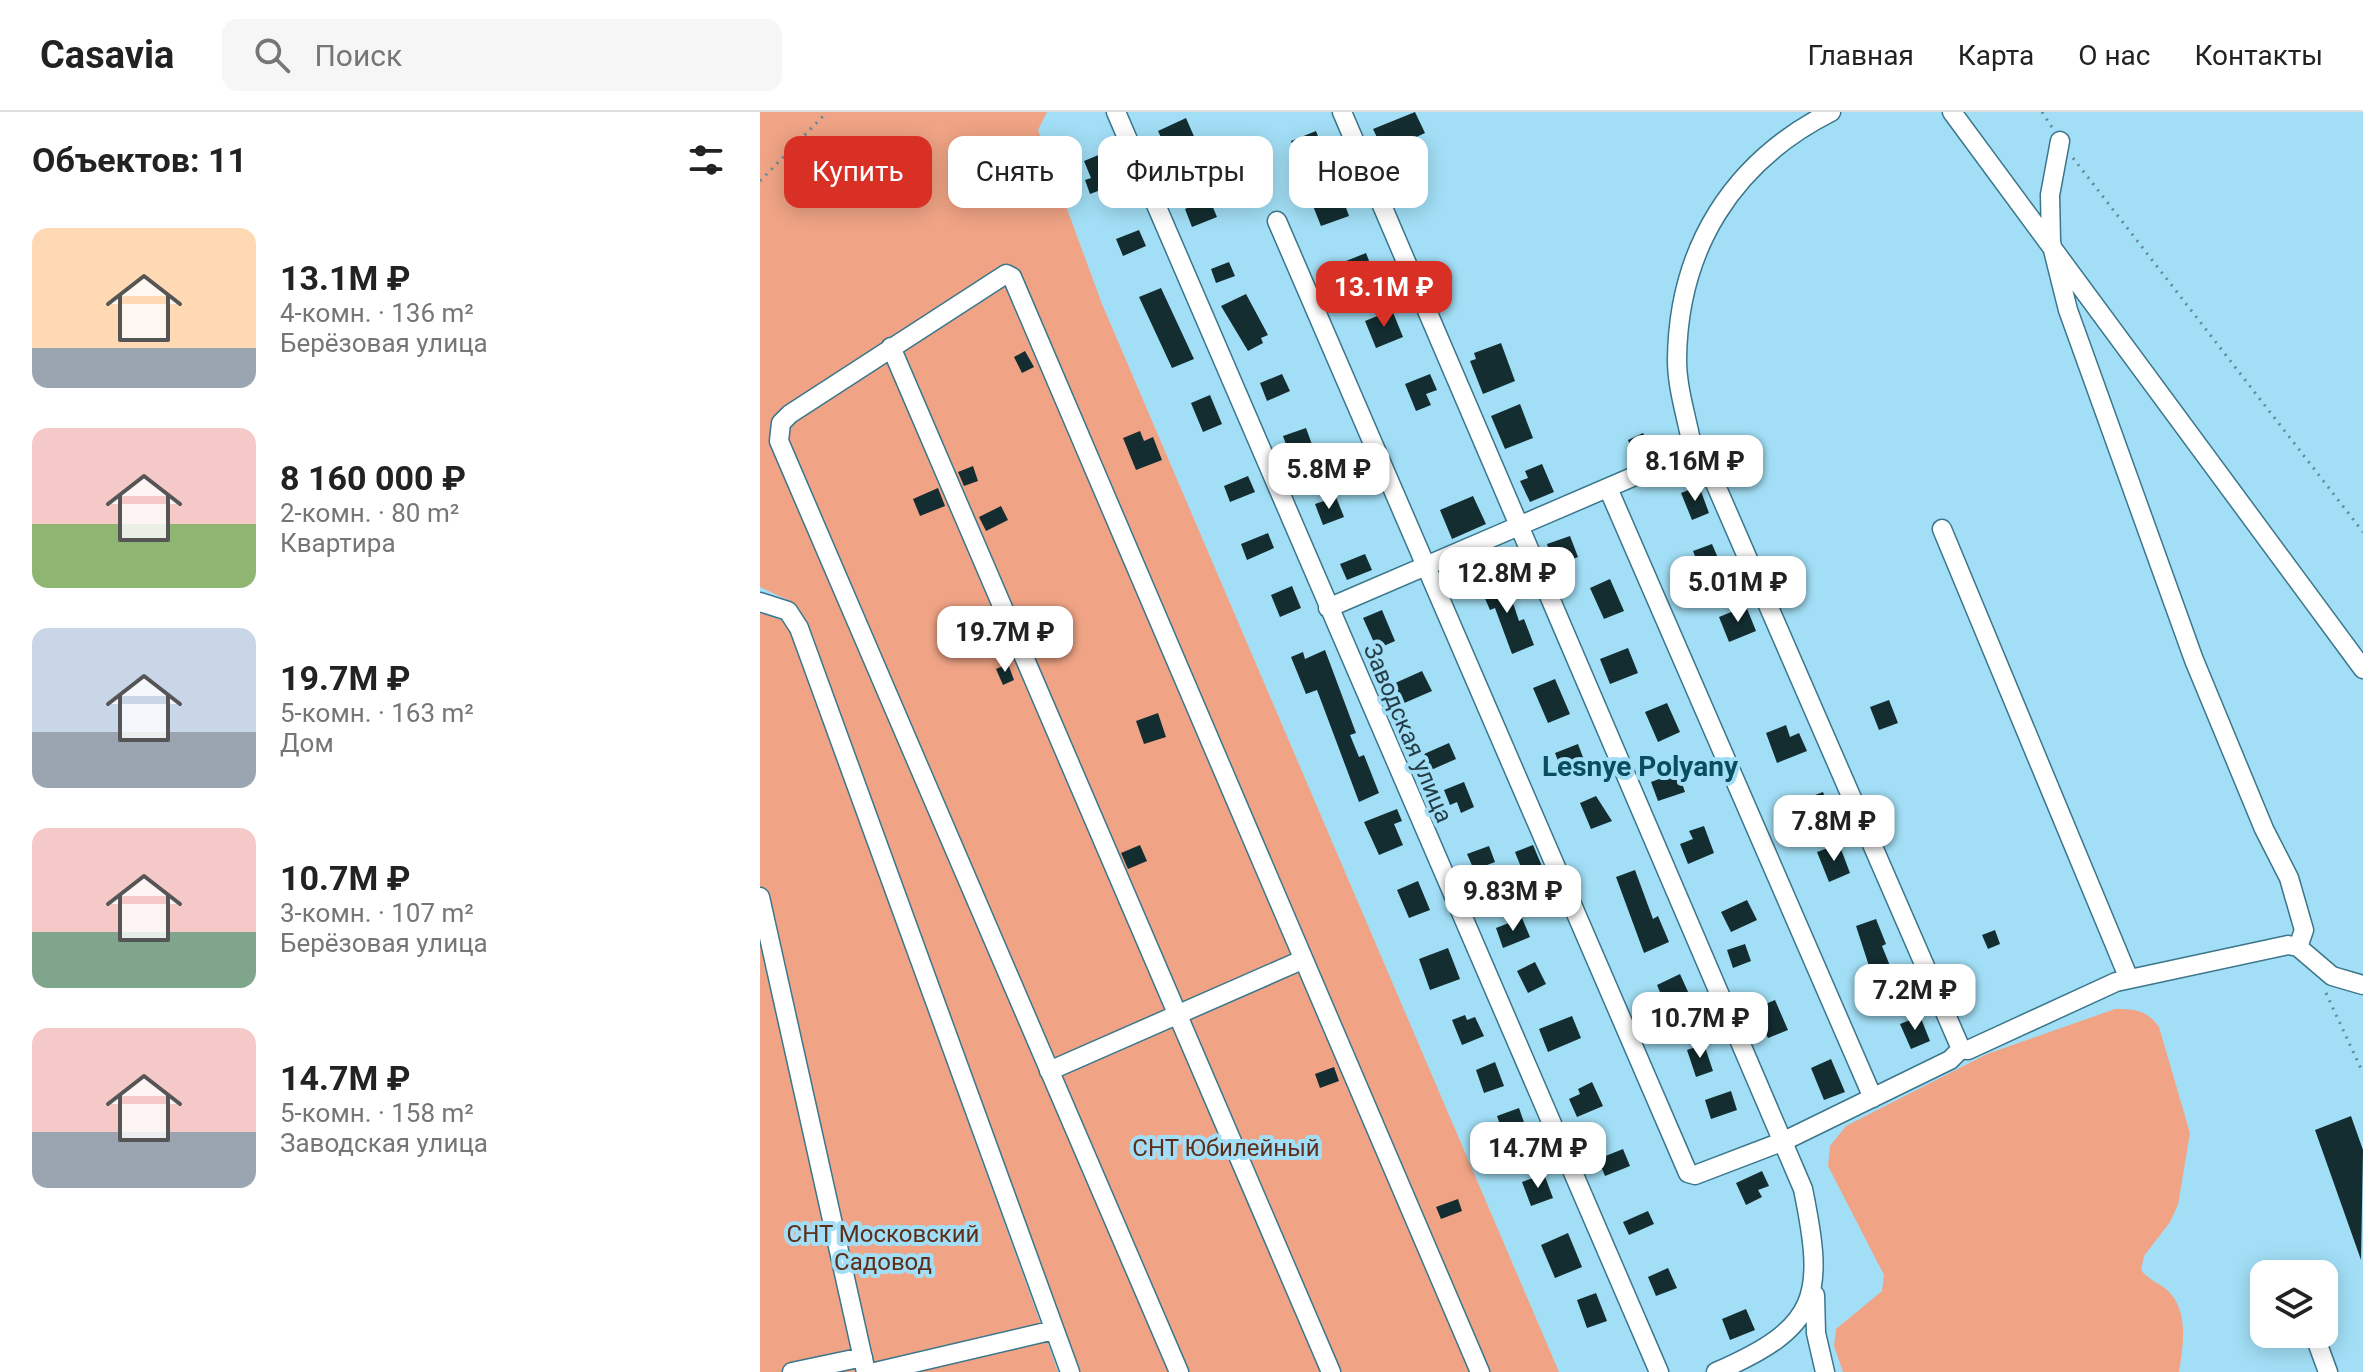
<!DOCTYPE html>
<html lang="ru">
<head>
<meta charset="utf-8">
<style>
  body { margin:0; font-family:Roboto,sans-serif; background:#f6f6f6; color:#222; height:100vh; display:flex; flex-direction:column; font-size:30px; white-space:nowrap }
  * { box-sizing:border-box; margin:0 }
  p { font-size:26px; color:#767676 }
  .icon { flex:none; width:44px; height:44px; fill:none; stroke:currentColor; stroke-width:2; stroke-linecap:round; stroke-linejoin:round }
  .map { position:relative; flex:1; overflow:hidden }
  .side { display:flex; flex-direction:column; background:#fff; width:760px }
  .side>* { flex:none }
  .hud { position:absolute; left:24px; top:24px; width:760px; height:72px; display:flex; gap:16px }
  .controls { position:absolute; left:1490px; top:1148px; display:grid; gap:16px }
  .controls a { display:grid; place-items:center; width:88px; height:88px; border-radius:16px; background:#fff; box-shadow:0 4px 20px #0003; font-size:40px }
  .price { position:absolute; translate:-50% -68px; padding:0 18px; border-radius:16px; background:#fff; color:#222; font-size:26px; line-height:52px; filter:drop-shadow(0 2px 4px #0008) }
  .price::after { content:''; position:absolute; left:50%; top:48px; width:24px; height:18px; margin-left:-12px; background:inherit; clip-path:polygon(0 0,100% 0,50% 100%) }
  .price.active { background:#d93025; color:#fff }
  ul { padding:0; list-style:none }
  li { display:flex; align-items:center; gap:24px; height:200px; padding:0 32px }
  li span { display:grid; place-items:center; flex:none; width:224px; height:160px; border-radius:16px; color:#555 }
  li>.icon { margin-inline-start:auto }
  span .icon { width:96px; height:96px; fill:#fffc; stroke-width:1 }
  li b { font-size:34px }
  h2 { display:flex; justify-content:space-between; align-items:center; height:96px; padding:0 32px; font-size:34px }
  .pill { padding:0 28px; border-radius:16px; background:#fff; box-shadow:0 4px 20px #0003; font-size:28px; line-height:72px }
  .pill.active { background:#d93025; color:#fff }
  header { display:flex; align-items:center; gap:48px; box-sizing:border-box; height:112px; padding:0 40px; background:#fff; border-bottom:2px solid #e0e0e0 }
  header strong { font-size:38px }
  nav { display:flex; gap:44px; margin-inline-start:auto; font-size:28px }
  .search { width:560px; height:72px; background:#f6f6f6; display:flex; align-items:center; gap:20px; box-sizing:border-box; padding:0 28px; border-radius:16px; color:#767676; font-size:30px }
  main { display:flex; flex:1; min-height:0 }
  .map>svg:first-child { display:block }
</style>
</head>
<body>
<header>
<strong>Casavia</strong>
<div class="search"><svg class="icon" aria-label="search" viewBox="0 0 24 24"><circle cx="10" cy="10" r="6"/><path d="M15 15l6 6"/></svg>Поиск</div>
<nav><a>Главная</a><a>Карта</a><a>О нас</a><a>Контакты</a></nav>
</header>
<main>
<section class="side">
<h2>Объектов: 11<svg class="icon" aria-label="filters" viewBox="0 0 24 24"><path d="M4 7h16M4 17h16"/><circle cx="9" cy="7" r="2"/><circle cx="15" cy="17" r="2"/></svg></h2>
<ul>
<li><span style="background:linear-gradient(#ffd9b3 75%,#9aa5b1 0)"><svg class="icon" aria-label="home" viewBox="0 0 24 24"><path d="M3 11l9-7 9 7M6 9v11h12V9"/></svg></span><div><b>13.1M ₽</b><p>4-комн. · 136 m²</p><p>Берёзовая улица</p></div></li>
<li><span style="background:linear-gradient(#f6c9c9 60%,#8fb573 0)"><svg class="icon" aria-label="home" viewBox="0 0 24 24"><path d="M3 11l9-7 9 7M6 9v11h12V9"/></svg></span><div><b>8 160 000 ₽</b><p>2-комн. · 80 m²</p><p>Квартира</p></div></li>
<li><span style="background:linear-gradient(#c9d6e8 65%,#9aa5b1 0)"><svg class="icon" aria-label="home" viewBox="0 0 24 24"><path d="M3 11l9-7 9 7M6 9v11h12V9"/></svg></span><div><b>19.7M ₽</b><p>5-комн. · 163 m²</p><p>Дом</p></div></li>
<li><span style="background:linear-gradient(#f6c9c9 65%,#7fa58c 0)"><svg class="icon" aria-label="home" viewBox="0 0 24 24"><path d="M3 11l9-7 9 7M6 9v11h12V9"/></svg></span><div><b>10.7M ₽</b><p>3-комн. · 107 m²</p><p>Берёзовая улица</p></div></li>
<li><span style="background:linear-gradient(#f6c9c9 65%,#9aa5b1 0)"><svg class="icon" aria-label="home" viewBox="0 0 24 24"><path d="M3 11l9-7 9 7M6 9v11h12V9"/></svg></span><div><b>14.7M ₽</b><p>5-комн. · 158 m²</p><p>Заводская улица</p></div></li>
</ul>
</section>
<div class="map">
<svg width="1603" height="1260" viewBox="0 0 1603 1260">
  <rect width="100%" height="100%" fill="#a2dff6"/>
  <!-- green -->
  <path fill="#f0a485" d="M0 0H287L278 18 342 192 799 1260H319L42 504 30 489 0 475Z
    M0 501 28 510 298 1260H0Z
    M1355 897C1375 897 1387 898 1399 915L1430 1021 1418 1093 1410 1110 1384 1144 1381 1158C1389 1169 1401 1171 1410 1181 1429 1202 1423 1235 1419 1260H1083L1074 1234 1076 1217 1122 1179 1124 1163 1068 1054 1070 1034 1086 1014 1227 942Z"/>
  <!-- building -->
  <path fill="#132d30" d="M655 0 665 21 624 40 613 17Z
    M426 6 436 29 430 32 433 41 412 50 398 19Z
    M556 19 564 40 539 50 531 29Z
    M341 42 354 73 330 82 325 68 331 66 324 49Z
    M580 79 589 104 561 114 551 89Z
    M449 86 457 105 432 115 425 97Z
    M379 118 386 134 363 144 356 127Z
    M606 141 616 167 591 177 581 151Z
    M469 150 475 164 456 171 451 157Z
    M401 176 434 247 412 256 379 185Z
    M486 182 508 223 501 226 503 231 488 239 461 194Z
    M632 198 643 225 616 236 605 209Z
    M741 231 755 269 723 282 710 249 716 247 714 241Z
    M265 239 274 255 262 261 254 245Z
    M522 262 530 279 507 289 500 271Z
    M670 262 677 278 666 282 671 293 656 299 645 272Z
    M450 283 462 312 443 320 431 291Z
    M760 292 773 326 745 337 731 304Z
    M546 316 554 338 531 346 523 324Z
    M380 319 384 329 393 325 402 348 376 358 363 326Z
    M883 321 893 343 877 350 868 328Z
    M782 352 794 380 770 390 760 369 768 366 765 359Z
    M213 354 218 369 204 374 198 360Z
    M488 364 495 380 470 390 464 374Z
    M939 374 949 401 932 408 921 381Z
    M178 376 185 394 160 404 153 387Z
    M713 384 726 412 692 427 680 398Z
    M576 385 584 405 563 413 555 392Z
    M241 394 248 408 226 419 219 405Z
    M508 421 514 436 487 448 481 432Z
    M810 424 818 445 794 454 787 432Z
    M952 432 964 460 944 468 933 439Z
    M605 442 612 458 587 468 580 452Z
    M744 464 759 509 764 507 774 533 752 542 735 496 730 498 720 475Z
    M850 467 864 499 844 507 830 476Z
    M532 474 541 496 520 505 511 483Z
    M986 494 996 519 969 530 959 505Z
    M622 498 635 529 617 537 603 506Z
    M868 536 878 561 850 572 840 547Z
    M565 538 596 621 590 623 599 645 604 643 619 681 599 690 557 578 546 582 531 545 543 540 545 547Z
    M248 552 254 568 243 573 236 557Z
    M662 559 672 579 642 592 633 572Z
    M795 567 810 602 788 611 773 576Z
    M1129 588 1138 611 1119 618 1110 595Z
    M907 591 920 620 898 630 885 600Z
    M398 601 406 625 384 632 376 609Z
    M1026 613 1030 625 1039 621 1047 639 1017 651 1006 621Z
    M689 631 696 647 671 658 664 642Z
    M818 632 827 656 804 664 795 641Z
    M918 660 925 680 898 689 891 670Z
    M704 670 714 695 701 701 697 690 690 693 684 678Z
    M1063 680 1070 700 1041 710 1034 691Z
    M836 684 852 709 831 717 820 691Z
    M637 697 642 709 634 712 643 733 619 743 604 710Z
    M944 714 954 741 928 752 920 732 933 727 929 719Z
    M1079 732 1090 761 1069 770 1057 740Z
    M380 733 387 749 368 757 361 741Z
    M773 733 787 766 768 773 755 740Z
    M729 734 735 750 714 758 707 742Z
    M875 758 893 807 898 804 909 830 884 841 856 765Z
    M658 769 670 798 649 806 637 778Z
    M987 788 997 808 971 820 961 800Z
    M762 806 770 825 743 836 736 816Z
    M1116 807 1126 832 1122 834 1143 886 1122 894 1096 814Z
    M1235 818 1240 832 1228 837 1222 823Z
    M985 832 991 849 973 856 967 838Z
    M688 836 700 867 670 878 659 847Z
    M775 850 786 872 768 881 757 859Z
    M920 862 933 891 909 902 897 873Z
    M1015 888 1028 918 1008 926 1005 920 997 923 990 907 1000 903 996 896Z
    M705 903 707 908 715 905 724 924 702 933 692 908Z
    M812 904 821 926 788 940 779 917Z
    M1160 904 1170 929 1151 937 1140 912Z
    M944 932 953 959 936 965 927 938Z
    M1071 947 1085 980 1064 988 1051 956Z
    M735 950 744 974 724 981 716 958Z
    M574 955 579 969 560 976 555 962Z
    M832 970 843 994 817 1005 809 987 820 982 818 977Z
    M971 979 977 998 951 1007 945 988Z
    M759 996 775 1042 753 1049 737 1004Z
    M1591 1004 1603 1038 1601 1148 1555 1018Z
    M863 1037 870 1054 845 1064 838 1047Z
    M1002 1059 1009 1074 998 1078 1002 1085 986 1093 976 1071Z
    M784 1062 793 1086 771 1094 762 1070Z
    M698 1087 702 1099 681 1107 676 1095Z
    M888 1099 894 1112 869 1123 863 1110Z
    M808 1121 822 1155 795 1166 781 1133Z
    M908 1156 917 1176 896 1184 888 1165Z
    M836 1181 847 1209 827 1216 817 1188Z
    M986 1197 995 1218 970 1228 962 1207Z"/>
  <g fill="none" stroke-linecap="round" stroke-linejoin="round">
    <defs>
      <path id="minor" d="M356 0 899 1260
        M582 0 1043 1077C1065 1184 1060 1215 956 1260
        M1192 0 1603 557
        M1300 29 1290 83 1291 130 1308 198 1434 548 1504 717 1529 766 1544 818 1538 835
        M517 109 928 1061 935 1063 1024 1029 1190 948 1201 937 1208 938 1356 870 1528 833 1538 835 1572 864 1603 873
        M131 235 571 1260
        M933 339C928 309 917 278 917 248 918 137 972 50 1071 0
        M848 376 1113 986
        M1182 417 1369 867
        M0 490 28 499 39 516 310 1260
        M568 496 933 339H941L1201 937
        M0 785 106 1260
        M289 959 542 848
        M1055 1183 1056 1221 1065 1260
        M1554 1222 1568 1260
        M32 1260 103 1245
        M115 1260 294 1218
        M419 1260 19 329 21 311 30 302 246 162 252 165 720 1260"/>
    </defs>
    <!-- minor casing -->
    <use href="#minor" stroke="#3b768b" stroke-width="21"/>
    <!-- path -->
    <path stroke="#608a9a" stroke-width="3" stroke-dasharray="2 6" stroke-linecap="butt" d="M1282 0 1293 17
      M1313 46 1603 420
      M0 69 67 0
      M1566 881 1603 961"/>
    <!-- minor -->
    <use href="#minor" stroke="#fff" stroke-width="18"/>
  </g>
  <g text-anchor="middle" dominant-baseline="central" stroke-width="8" stroke-linejoin="round" paint-order="stroke">
    <!-- street labels -->
    <g font-size="24" fill="#243d46" stroke="#a2dff6">
      <text transform="translate(648 621) rotate(67)">Заводская улица</text>
    </g>
    <!-- park labels -->
    <g font-size="24" fill="#5e2e1a" stroke="#a2dff6">
      <text x="466" y="1036">СНТ Юбилейный</text>
      <text x="123" y="1122">СНТ Московский<tspan x="123" dy="28">Садовод</tspan></text>
    </g>
    <!-- quarter labels -->
    <g font-size="28" font-weight="bold" fill="#084d60" stroke="#a2dff6">
      <text x="880" y="654">Lesnye Polyany</text>
    </g>
  </g>
</svg>
<div class="controls">
<a><svg class="icon" aria-label="layers" viewBox="0 0 24 24"><path d="M12 4l9 5-9 5-9-5zM3 14l9 5 9-5"/></svg></a>
</div>
<b class="price active" style="left:624px;top:217px">13.1M ₽</b>
<b class="price" style="left:935px;top:391px">8.16M ₽</b>
<b class="price" style="left:569px;top:399px">5.8M ₽</b>
<b class="price" style="left:747px;top:503px">12.8M ₽</b>
<b class="price" style="left:978px;top:512px">5.01M ₽</b>
<b class="price" style="left:245px;top:562px">19.7M ₽</b>
<b class="price" style="left:1074px;top:751px">7.8M ₽</b>
<b class="price" style="left:753px;top:821px">9.83M ₽</b>
<b class="price" style="left:1155px;top:920px">7.2M ₽</b>
<b class="price" style="left:940px;top:948px">10.7M ₽</b>
<b class="price" style="left:778px;top:1078px">14.7M ₽</b>
<div class="hud">
<a class="pill active">Купить</a>
<a class="pill">Снять</a>
<a class="pill">Фильтры</a>
<a class="pill">Новое</a>
</div>
</div>
</main>
</body>
</html>
